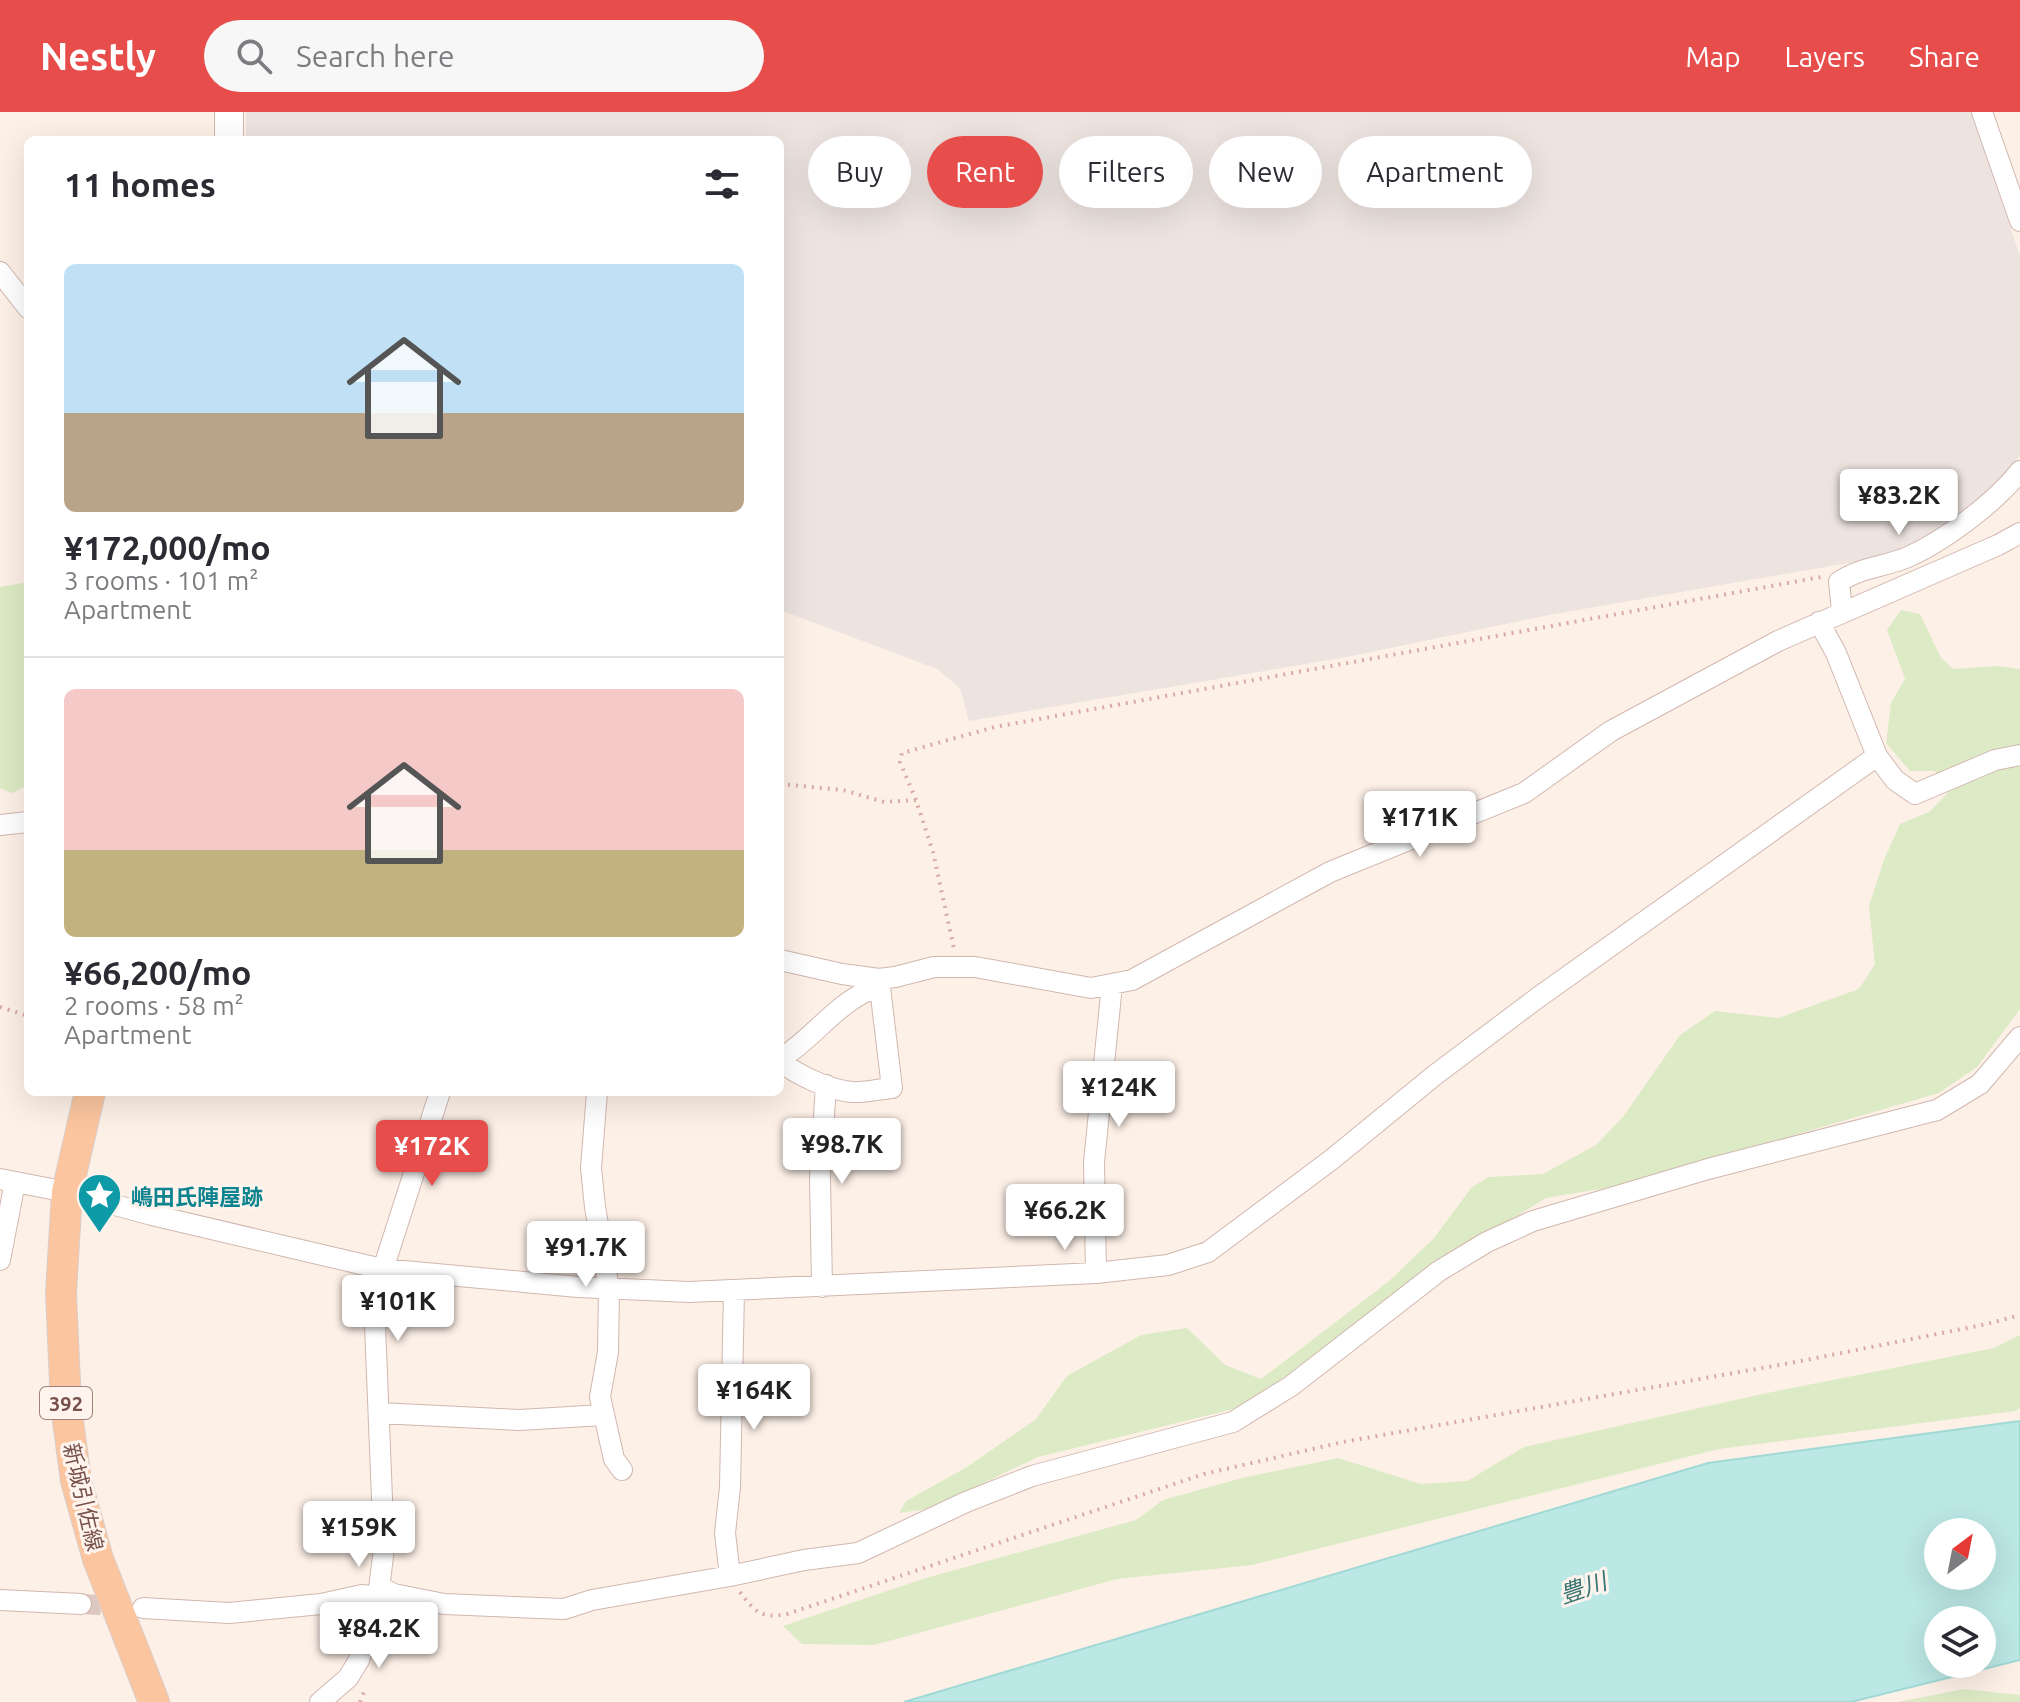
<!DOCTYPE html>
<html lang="en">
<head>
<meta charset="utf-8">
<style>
  body { margin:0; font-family:Ubuntu,"Noto Sans JP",sans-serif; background:#f7f7f7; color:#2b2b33; height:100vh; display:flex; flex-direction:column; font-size:30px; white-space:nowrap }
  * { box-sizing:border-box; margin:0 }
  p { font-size:26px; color:#7c7c81 }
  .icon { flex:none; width:44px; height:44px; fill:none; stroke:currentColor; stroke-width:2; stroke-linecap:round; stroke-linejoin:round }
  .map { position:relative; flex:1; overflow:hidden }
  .drawer { position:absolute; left:24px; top:24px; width:760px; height:960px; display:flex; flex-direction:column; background:#fff; border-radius:12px; box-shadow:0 8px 32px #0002 }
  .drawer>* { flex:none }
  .hud { position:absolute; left:808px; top:24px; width:760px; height:72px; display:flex; gap:16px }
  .needle { width:52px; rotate:32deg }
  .tools { position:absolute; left:1924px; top:1406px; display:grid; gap:16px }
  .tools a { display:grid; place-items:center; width:72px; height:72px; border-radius:50%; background:#fff; box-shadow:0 8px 32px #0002; font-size:40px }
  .price { position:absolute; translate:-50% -68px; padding:0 18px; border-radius:8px; background:#fff; color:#222; font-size:26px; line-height:52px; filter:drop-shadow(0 2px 4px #0008) }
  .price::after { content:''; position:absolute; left:50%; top:48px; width:24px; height:18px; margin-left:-12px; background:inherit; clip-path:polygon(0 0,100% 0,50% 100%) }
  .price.on { background:#e74d4b; color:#fff }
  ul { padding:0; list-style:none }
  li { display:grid; align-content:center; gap:16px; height:424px; padding:0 40px }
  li+li { border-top:2px solid #e1e1e2 }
  li span { display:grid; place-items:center; height:248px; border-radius:12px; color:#555 }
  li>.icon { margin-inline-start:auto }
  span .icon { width:144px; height:144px; fill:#fffc; stroke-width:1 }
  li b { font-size:34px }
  h2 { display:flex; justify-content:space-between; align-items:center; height:96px; padding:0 40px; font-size:34px }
  .tag { padding:0 28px; border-radius:36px; background:#fff; box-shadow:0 8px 32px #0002; font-size:28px; line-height:72px }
  .tag.on { background:#e74d4b; color:#fff }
  header { display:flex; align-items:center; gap:48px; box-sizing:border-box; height:112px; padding:0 40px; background:#e74d4b; color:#fff }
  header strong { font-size:38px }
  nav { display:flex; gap:44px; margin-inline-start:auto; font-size:28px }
  .search { width:560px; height:72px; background:#f7f7f7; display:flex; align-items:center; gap:20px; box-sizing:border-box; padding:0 28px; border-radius:44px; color:#7c7c81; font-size:30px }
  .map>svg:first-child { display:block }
</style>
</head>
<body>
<header>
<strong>Nestly</strong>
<div class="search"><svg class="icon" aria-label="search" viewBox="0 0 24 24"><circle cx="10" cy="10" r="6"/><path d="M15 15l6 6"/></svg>Search here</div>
<nav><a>Map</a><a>Layers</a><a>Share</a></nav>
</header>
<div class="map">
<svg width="2020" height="1590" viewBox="0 0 2020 1590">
  <rect width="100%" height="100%" fill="#fdf0e7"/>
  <!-- industrial -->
  <path fill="#ede4e0" d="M246 0H1971L2020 144V343L1999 373 1925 428 1888 444 1549 503 1347 545 969 609 960 576 937 557 780 498V28H246Z"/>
  <!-- green -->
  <path fill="#dcebc5" d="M28 470V673L12 681 0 676V475Z
    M1901 498 1920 502 1941 546 1953 557 1997 554 2020 557V897L1977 955 1939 981 1618 1074 1546 1086 1414 1167 1246 1294 1038 1345 929 1397 899 1401 906 1389 967 1355 1036 1307 1067 1264 1141 1223 1187 1216 1225 1253 1261 1267 1388 1170 1434 1126 1472 1075 1489 1065 1543 1062 1596 1033 1623 1005 1680 923 1715 899 1778 906 1859 877 1875 852 1869 794 1884 748 1900 712 1929 700 1948 681 1935 659H1910L1886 631 1891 591 1905 567 1887 518Z
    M2020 1223V1296L2015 1299 1719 1337 1252 1453 1117 1467 874 1533 802 1532 783 1514 926 1466 1136 1408 1163 1388 1242 1366 1338 1346 1421 1372 1467 1369 1524 1335 1762 1282 1994 1236Z
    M1964 1577 2020 1583V1590H1898Z"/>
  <!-- water -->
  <path fill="#bbe7e4" stroke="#a1d9d6" stroke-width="2" fill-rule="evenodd" d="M2020 1309V1548L1851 1590H904L1708 1351ZM1938 1420H1982V1464H1938ZM1938 1508H1982V1552H1938Z"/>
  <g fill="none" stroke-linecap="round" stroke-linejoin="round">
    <!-- street-tunnel -->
    <path stroke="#dcc8c0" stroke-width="20" stroke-dasharray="20 10" stroke-linecap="butt" d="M81 1492 127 1495"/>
    <defs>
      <path id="street" d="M1982 0 2020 109
        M0 160 28 196
        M1842 499 1839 470C1860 455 1885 455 1908 445 1944 429 1996 390 2020 359
        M1877 644 1895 668 1915 682 1995 648 2020 643
        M0 713 28 710
        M780 848 842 862 879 867 895 865 934 855H975L1091 876 1132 868 1330 760 1524 681 1611 619 1778 529 1998 433 2020 421
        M780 947C816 925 838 887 880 874
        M780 949C797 963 829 978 852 980 865 981 879 977 892 976L879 867
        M597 980 591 1056 595 1095 609 1177 608 1240 600 1285 614 1347 622 1358
        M0 1067 67 1080 152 1103 382 1157 578 1175 689 1180 1096 1161 1168 1153 1208 1140 1331 1048 1435 963 1536 887 1877 644 1836 541 1819 510
        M0 1148 15 1070
        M1096 1161 1094 1050 1112 873
        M822 1175 820 1065 826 973
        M379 1301 520 1308 603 1303
        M730 1464 725 1421 730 1375 734 1178
        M380 1475 394 1482 444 1492 564 1497 592 1488 730 1464 804 1448 858 1441 966 1390 1032 1364 1233 1310 1291 1274 1439 1159 1487 1130 1533 1109 1708 1057 1937 998 1980 972 2020 925
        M0 1488 81 1492
        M143 1496 229 1501 321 1492 362 1483 378 1485
        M320 1590 348 1566 359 1548 378 1485 384 1436 375 1213 378 1173 440 980"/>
      <path id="secondary" d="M229 28V0"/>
      <path id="primary" d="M90 980 67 1080 61 1181 66 1294 76 1369 98 1447 154 1590"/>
    </defs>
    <!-- street casing -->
    <use href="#street" stroke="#d1b7af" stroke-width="22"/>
    <!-- secondary casing -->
    <use href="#secondary" stroke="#d4b6ad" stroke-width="30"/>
    <!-- primary casing -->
    <use href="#primary" stroke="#d9cecd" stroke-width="32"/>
    <!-- path -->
    <path stroke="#d8aba1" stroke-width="4" stroke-dasharray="2 6" stroke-linecap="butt" d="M780 672 843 678 884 690 916 688 933 740 954 837
      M916 688 900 650 902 641 995 615 1821 465
      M0 895 28 904
      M740 1480C755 1500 761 1507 787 1502L1204 1362 1343 1330 1796 1250 1987 1212 2020 1203
      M360 1590 364 1580"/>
    <!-- street -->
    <use href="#street" stroke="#fff" stroke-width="20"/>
    <!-- secondary -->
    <use href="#secondary" stroke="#fff" stroke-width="28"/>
    <!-- primary -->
    <use href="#primary" stroke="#fbc69f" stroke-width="30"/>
  </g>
  <!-- icons -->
  <defs>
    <symbol id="sight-pin" viewBox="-11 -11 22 30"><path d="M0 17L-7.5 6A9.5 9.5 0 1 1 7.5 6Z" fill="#0f9aa8" stroke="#fff4ed"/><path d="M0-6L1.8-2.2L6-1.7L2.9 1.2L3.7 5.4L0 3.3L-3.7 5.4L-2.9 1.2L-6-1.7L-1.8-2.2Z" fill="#fff"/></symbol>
  </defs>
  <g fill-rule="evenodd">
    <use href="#sight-pin" x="74" y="1058" width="51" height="69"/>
  </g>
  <g text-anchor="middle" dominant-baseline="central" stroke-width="6" stroke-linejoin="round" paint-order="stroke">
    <!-- shield labels -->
    <rect fill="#fff4ed" stroke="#a0827c" stroke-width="2" x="40" y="1275" width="52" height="32" rx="6"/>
    <g font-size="20" font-weight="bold" fill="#77514b">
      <text x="66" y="1291">392</text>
    </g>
    <!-- culture labels -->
    <g font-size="22" font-weight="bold" fill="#0d838f" stroke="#fff4ed" text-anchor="start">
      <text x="131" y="1084">嶋田氏陣屋跡</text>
    </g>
    <!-- street labels -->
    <g font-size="22" fill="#77514b" stroke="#fff4ed">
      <text transform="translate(84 1385) rotate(77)">新城引佐線</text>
    </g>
    <!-- water labels -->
    <g font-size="24" font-style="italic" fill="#3b7572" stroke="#fff4ed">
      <text transform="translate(1583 1476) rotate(-19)">豊川</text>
    </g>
  </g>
</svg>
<div class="tools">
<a><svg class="needle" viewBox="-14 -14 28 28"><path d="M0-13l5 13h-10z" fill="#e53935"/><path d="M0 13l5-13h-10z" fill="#7c7c81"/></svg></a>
<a><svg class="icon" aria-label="layers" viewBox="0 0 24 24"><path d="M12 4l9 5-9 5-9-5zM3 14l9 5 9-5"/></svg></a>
</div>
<b class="price" style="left:1899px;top:425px">¥83.2K</b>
<b class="price" style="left:1420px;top:747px">¥171K</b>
<b class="price" style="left:1119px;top:1017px">¥124K</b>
<b class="price" style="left:842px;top:1074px">¥98.7K</b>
<b class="price on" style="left:432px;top:1076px">¥172K</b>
<b class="price" style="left:1065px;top:1140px">¥66.2K</b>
<b class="price" style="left:586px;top:1177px">¥91.7K</b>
<b class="price" style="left:398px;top:1231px">¥101K</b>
<b class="price" style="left:754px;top:1320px">¥164K</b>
<b class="price" style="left:359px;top:1457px">¥159K</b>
<b class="price" style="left:379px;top:1558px">¥84.2K</b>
<div class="hud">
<a class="tag">Buy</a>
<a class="tag on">Rent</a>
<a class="tag">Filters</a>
<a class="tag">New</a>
<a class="tag">Apartment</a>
</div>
<section class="drawer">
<h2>11 homes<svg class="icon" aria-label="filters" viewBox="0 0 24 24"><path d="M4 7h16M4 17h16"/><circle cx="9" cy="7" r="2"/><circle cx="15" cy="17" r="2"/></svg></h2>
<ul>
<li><span style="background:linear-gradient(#bfe0f5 60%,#b9a48a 0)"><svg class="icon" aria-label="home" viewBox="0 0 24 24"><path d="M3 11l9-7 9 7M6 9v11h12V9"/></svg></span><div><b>¥172,000/mo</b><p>3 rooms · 101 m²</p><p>Apartment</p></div></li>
<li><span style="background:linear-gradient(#f6c9c9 65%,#c2b280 0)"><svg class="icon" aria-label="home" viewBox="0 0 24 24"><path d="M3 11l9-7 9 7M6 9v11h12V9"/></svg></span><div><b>¥66,200/mo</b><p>2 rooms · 58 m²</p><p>Apartment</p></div></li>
</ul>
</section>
</div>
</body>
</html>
